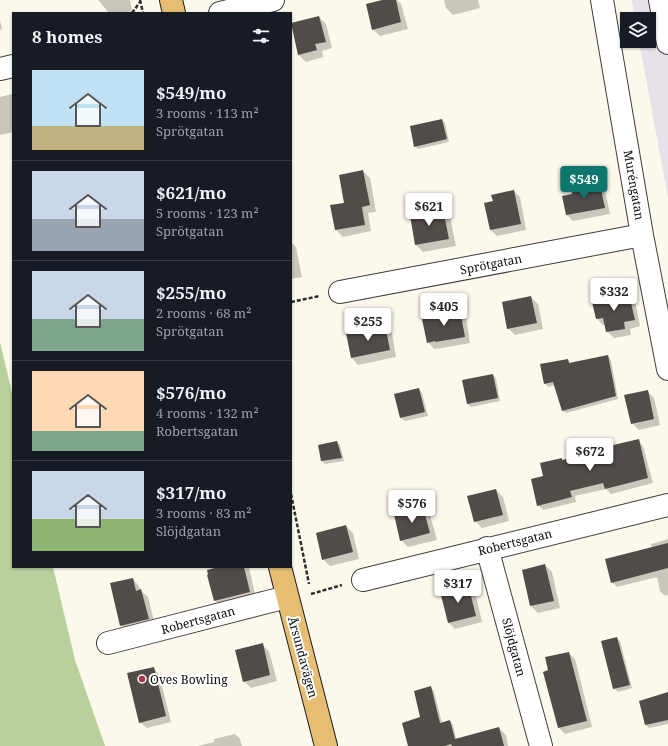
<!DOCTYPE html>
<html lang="en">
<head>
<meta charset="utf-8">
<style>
  body { margin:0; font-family:"Noto Serif",serif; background:#20242c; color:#f1f3f6; height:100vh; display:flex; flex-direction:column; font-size:15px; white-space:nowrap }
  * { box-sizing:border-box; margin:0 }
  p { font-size:13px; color:#9ea1a6 }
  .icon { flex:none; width:22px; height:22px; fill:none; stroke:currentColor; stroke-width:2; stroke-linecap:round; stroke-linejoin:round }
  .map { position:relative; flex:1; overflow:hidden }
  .details { position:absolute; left:12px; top:12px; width:280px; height:556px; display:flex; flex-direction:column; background:#171b24; border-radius:0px; box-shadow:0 1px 3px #0004 }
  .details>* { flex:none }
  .fabs { position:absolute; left:620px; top:12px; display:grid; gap:8px }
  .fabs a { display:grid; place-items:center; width:36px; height:36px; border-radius:0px; background:#171b24; box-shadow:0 1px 3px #0004; font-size:20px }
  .price { position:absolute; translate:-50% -34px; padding:0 9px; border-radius:4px; background:#fff; color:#222; font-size:13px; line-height:26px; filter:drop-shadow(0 1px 2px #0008) }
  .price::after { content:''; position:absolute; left:50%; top:24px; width:12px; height:9px; margin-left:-6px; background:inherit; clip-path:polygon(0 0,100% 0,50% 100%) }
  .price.on { background:#0f766e; color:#fff }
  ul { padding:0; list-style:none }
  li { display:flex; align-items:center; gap:12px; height:100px; padding:0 20px }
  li+li { border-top:1px solid #363941 }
  li span { display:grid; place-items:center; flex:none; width:112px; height:80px; border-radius:0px; color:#555 }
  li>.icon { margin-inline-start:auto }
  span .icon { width:48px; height:48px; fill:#fffc; stroke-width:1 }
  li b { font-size:17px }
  h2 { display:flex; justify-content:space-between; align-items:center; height:48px; padding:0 20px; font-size:17px }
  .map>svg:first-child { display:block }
</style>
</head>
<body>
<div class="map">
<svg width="668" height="746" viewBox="0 0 668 746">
  <rect width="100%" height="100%" fill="#fcf8ec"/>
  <!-- industrial -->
  <path fill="#e7e1e9" d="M632 0H668V198L639 41H649V19H635Z"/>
  <!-- forest -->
  <path fill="#b9d09c" d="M0 342 13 397V567H53L75 660 105 746H0Z"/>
  <!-- shadow -->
  <path fill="#0003" d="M98 0H130L132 11 122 13H109Z
    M385 0H397L401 4 408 29 380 36 373 29Z
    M444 0H478L480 8 453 15 446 8Z
    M319 17 326 24 332 48 322 51 323 57 306 62 299 55 292 24Z
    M0 20 2 29 0 30Z
    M12 94 13 95V132L1 135 0 134V97Z
    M442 120 445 123 449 142 418 149 415 146Z
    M363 171 370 178 376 212 368 213 371 231 343 237 336 230 331 206 345 203Z
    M599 185 605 191 610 214 573 221 567 215 573 195Z
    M514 191 520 197 526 230 497 236 491 230 486 204 494 202Z
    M443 210 450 217 456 246 423 252 416 245 411 216Z
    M291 242 296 247 302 277 291 279Z
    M629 295 635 301 640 326 630 329 631 335 614 338 607 331 606 325H603L597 319 593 302Z
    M531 297 538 304 543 329 515 335 508 328Z
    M459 311 466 317 470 343 442 348 434 349 428 342Z
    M385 326 392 333 396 357 358 365 352 358Z
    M608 356 611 360 618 399 566 413 562 410 555 385 548 387 545 383 568 360 571 364Z
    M492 375 496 378 500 401 471 407 468 404 463 381Z
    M419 389 422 393 428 416 405 421 401 418 396 395Z
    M647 391 654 398 660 425 639 430 632 423Z
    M638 440 643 446 653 483 611 494 606 489 575 496 576 502 543 510 538 505 544 476 562 459 564 461 611 450Z
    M337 442 340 445 344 461 325 464 322 461 319 445Z
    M496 490 503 497 509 521 482 528 475 521Z
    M423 508 430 515 437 540 408 547 401 540Z
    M346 526 353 533 359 559 330 566 323 559Z
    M668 539V595L665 596 660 591 657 577 617 587 612 582 652 548 651 544Z
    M545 565 552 572 560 608 538 613 531 606 523 570Z
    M216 567H249L256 599 222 607 215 600Z
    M133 579 139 586 141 591 148 597 155 625 128 632 121 625Z
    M468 585 475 592 482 622 455 629 448 622Z
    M617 638 620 641 632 688 618 692 614 688Z
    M262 645 269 651 277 681 251 688 244 681Z
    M569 653 575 659 592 727 565 734 559 728 544 672 549 671Z
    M153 668 159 674 171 722 147 728 140 722Z
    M431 688 434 691 442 723 450 721 453 725 458 746H409L421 718Z
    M668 694V724L649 728 646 725 640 701Z
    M499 728 506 735 508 746H476Z
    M235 734 240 739 242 746H197L214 742V739Z"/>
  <!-- building -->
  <path fill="#524c49" d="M382 0H396L401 22 372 30 366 4Z
    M319 16 326 42 315 44 317 50 298 55 291 23Z
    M442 119 447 139 414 147 410 126Z
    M363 170 370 205 362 207 365 225 335 230 330 205 344 203 339 175Z
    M600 184 605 208 566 215 562 196 572 194 571 190Z
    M514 190 521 224 490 230 484 203 493 201 491 195Z
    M443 209 449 239 415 245 410 215Z
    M629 294 635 320 624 322 625 329 606 332 603 318 596 319 592 302Z
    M531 296 537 323 507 329 502 302Z
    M460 310 465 337 435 342V341L427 343 422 319Z
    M385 325 390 350 351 358 346 333Z
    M608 355 616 396 562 411 553 382 544 384 540 364 568 359 569 363Z
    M493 374 498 398 467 404 462 380Z
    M419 388 425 412 400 418 394 394Z
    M648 390 654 419 631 424 624 395Z
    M639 439 648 478 605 489 603 483 570 491 572 497 537 506 531 479 543 476 540 463 562 458V460L610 450 609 446Z
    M337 441 342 458 321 461 318 445Z
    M496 489 503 515 474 522 467 496Z
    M423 507 430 533 400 541 394 514Z
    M346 525 353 552 322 560 316 533Z
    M668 543V568L611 583 605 559Z
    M545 564 554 601 530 606 522 570Z
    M218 567H244L250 592 214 601 207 575H208L207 570Z
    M133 578 136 591 141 589 149 619 120 626 110 583Z
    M468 584 476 616 448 623 440 591Z
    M617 637 630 685 613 689 601 641Z
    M263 643 270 675 243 682 235 650Z
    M569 652 587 721 558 728 543 672 548 670 545 657Z
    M154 667 166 716 139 723 127 673Z
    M431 686 440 723 450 720 455 739 499 727 504 746H452L451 744 445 746H408L402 723 420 717 414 691Z
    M668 692V720L645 725 639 701Z"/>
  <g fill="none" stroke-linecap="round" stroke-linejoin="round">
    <defs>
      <path id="minor" d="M602 0 642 235 668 369
        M660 0 668 43
        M220 13 273 0
        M0 69 13 66
        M340 292 642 235
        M487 548 541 746
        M363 580 668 505
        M108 643 287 597"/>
      <path id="major" d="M171 0 174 13
        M280 567 326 746"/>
    </defs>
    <!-- minor casing -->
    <use href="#minor" stroke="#3e3e3e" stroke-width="24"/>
    <!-- major casing -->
    <use href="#major" stroke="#1c1c1c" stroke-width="24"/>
    <!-- path -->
    <path stroke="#2d2d2d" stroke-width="2.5" stroke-dasharray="4 2" stroke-linecap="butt" d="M140 0 143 13
      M132 13 140 2
      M291 302 320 296
      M291 494 309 584
      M311 594 342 585"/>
    <!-- minor -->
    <use href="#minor" stroke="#fff" stroke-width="22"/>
    <!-- major -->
    <use href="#major" stroke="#e6be73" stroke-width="22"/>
  </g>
  <!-- markers -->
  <circle fill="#a83748" stroke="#fff" stroke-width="1.5" cx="142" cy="679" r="4"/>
  <g text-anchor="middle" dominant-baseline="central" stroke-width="4" stroke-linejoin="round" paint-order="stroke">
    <!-- street labels -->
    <g font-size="12" fill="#0b0b0b" stroke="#fff">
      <text transform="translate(634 185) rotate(80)">Muréngatan</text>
      <text transform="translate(491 264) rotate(-11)">Sprötgatan</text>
      <text transform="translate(515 542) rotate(-14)">Robertsgatan</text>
      <text transform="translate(198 620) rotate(-15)">Robertsgatan</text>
      <text transform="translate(514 647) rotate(75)">Slöjdgatan</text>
      <text transform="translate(303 657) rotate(75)">Årsundavägen</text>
    </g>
    <!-- poi labels -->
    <g font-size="12" fill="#0b0b0b" stroke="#fff" text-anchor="start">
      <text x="150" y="679">Oves Bowling</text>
    </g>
  </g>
</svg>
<div class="fabs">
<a><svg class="icon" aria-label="layers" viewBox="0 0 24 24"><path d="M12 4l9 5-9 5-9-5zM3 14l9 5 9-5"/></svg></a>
</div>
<b class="price on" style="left:584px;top:200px">$549</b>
<b class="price" style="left:429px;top:227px">$621</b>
<b class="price" style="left:614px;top:312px">$332</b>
<b class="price" style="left:444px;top:327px">$405</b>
<b class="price" style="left:368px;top:342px">$255</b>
<b class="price" style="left:590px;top:472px">$672</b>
<b class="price" style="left:412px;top:524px">$576</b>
<b class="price" style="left:458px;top:604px">$317</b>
<section class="details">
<h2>8 homes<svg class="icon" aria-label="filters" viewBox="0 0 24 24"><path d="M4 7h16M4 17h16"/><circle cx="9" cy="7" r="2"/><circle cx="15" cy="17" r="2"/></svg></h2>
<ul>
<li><span style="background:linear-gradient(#bfe0f5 70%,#c2b280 0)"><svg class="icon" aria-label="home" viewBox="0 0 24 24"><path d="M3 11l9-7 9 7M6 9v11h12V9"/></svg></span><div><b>$549/mo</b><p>3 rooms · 113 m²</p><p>Sprötgatan</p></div></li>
<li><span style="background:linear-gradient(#c9d6e8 60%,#9aa5b1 0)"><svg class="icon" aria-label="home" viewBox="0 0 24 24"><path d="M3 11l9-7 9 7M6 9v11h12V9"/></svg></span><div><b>$621/mo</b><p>5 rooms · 123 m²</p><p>Sprötgatan</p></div></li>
<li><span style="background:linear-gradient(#c9d6e8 60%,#7fa58c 0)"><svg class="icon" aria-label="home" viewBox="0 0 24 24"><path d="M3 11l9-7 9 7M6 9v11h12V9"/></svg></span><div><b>$255/mo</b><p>2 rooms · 68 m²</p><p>Sprötgatan</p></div></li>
<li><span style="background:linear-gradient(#ffd9b3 75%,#7fa58c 0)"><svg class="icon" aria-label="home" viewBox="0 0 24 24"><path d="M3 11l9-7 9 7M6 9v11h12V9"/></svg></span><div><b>$576/mo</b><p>4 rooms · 132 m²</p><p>Robertsgatan</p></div></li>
<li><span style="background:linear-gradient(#c9d6e8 60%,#8fb573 0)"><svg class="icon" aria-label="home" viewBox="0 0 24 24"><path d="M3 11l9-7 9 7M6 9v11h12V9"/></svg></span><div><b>$317/mo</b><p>3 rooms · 83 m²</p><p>Slöjdgatan</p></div></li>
</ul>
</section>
</div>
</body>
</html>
